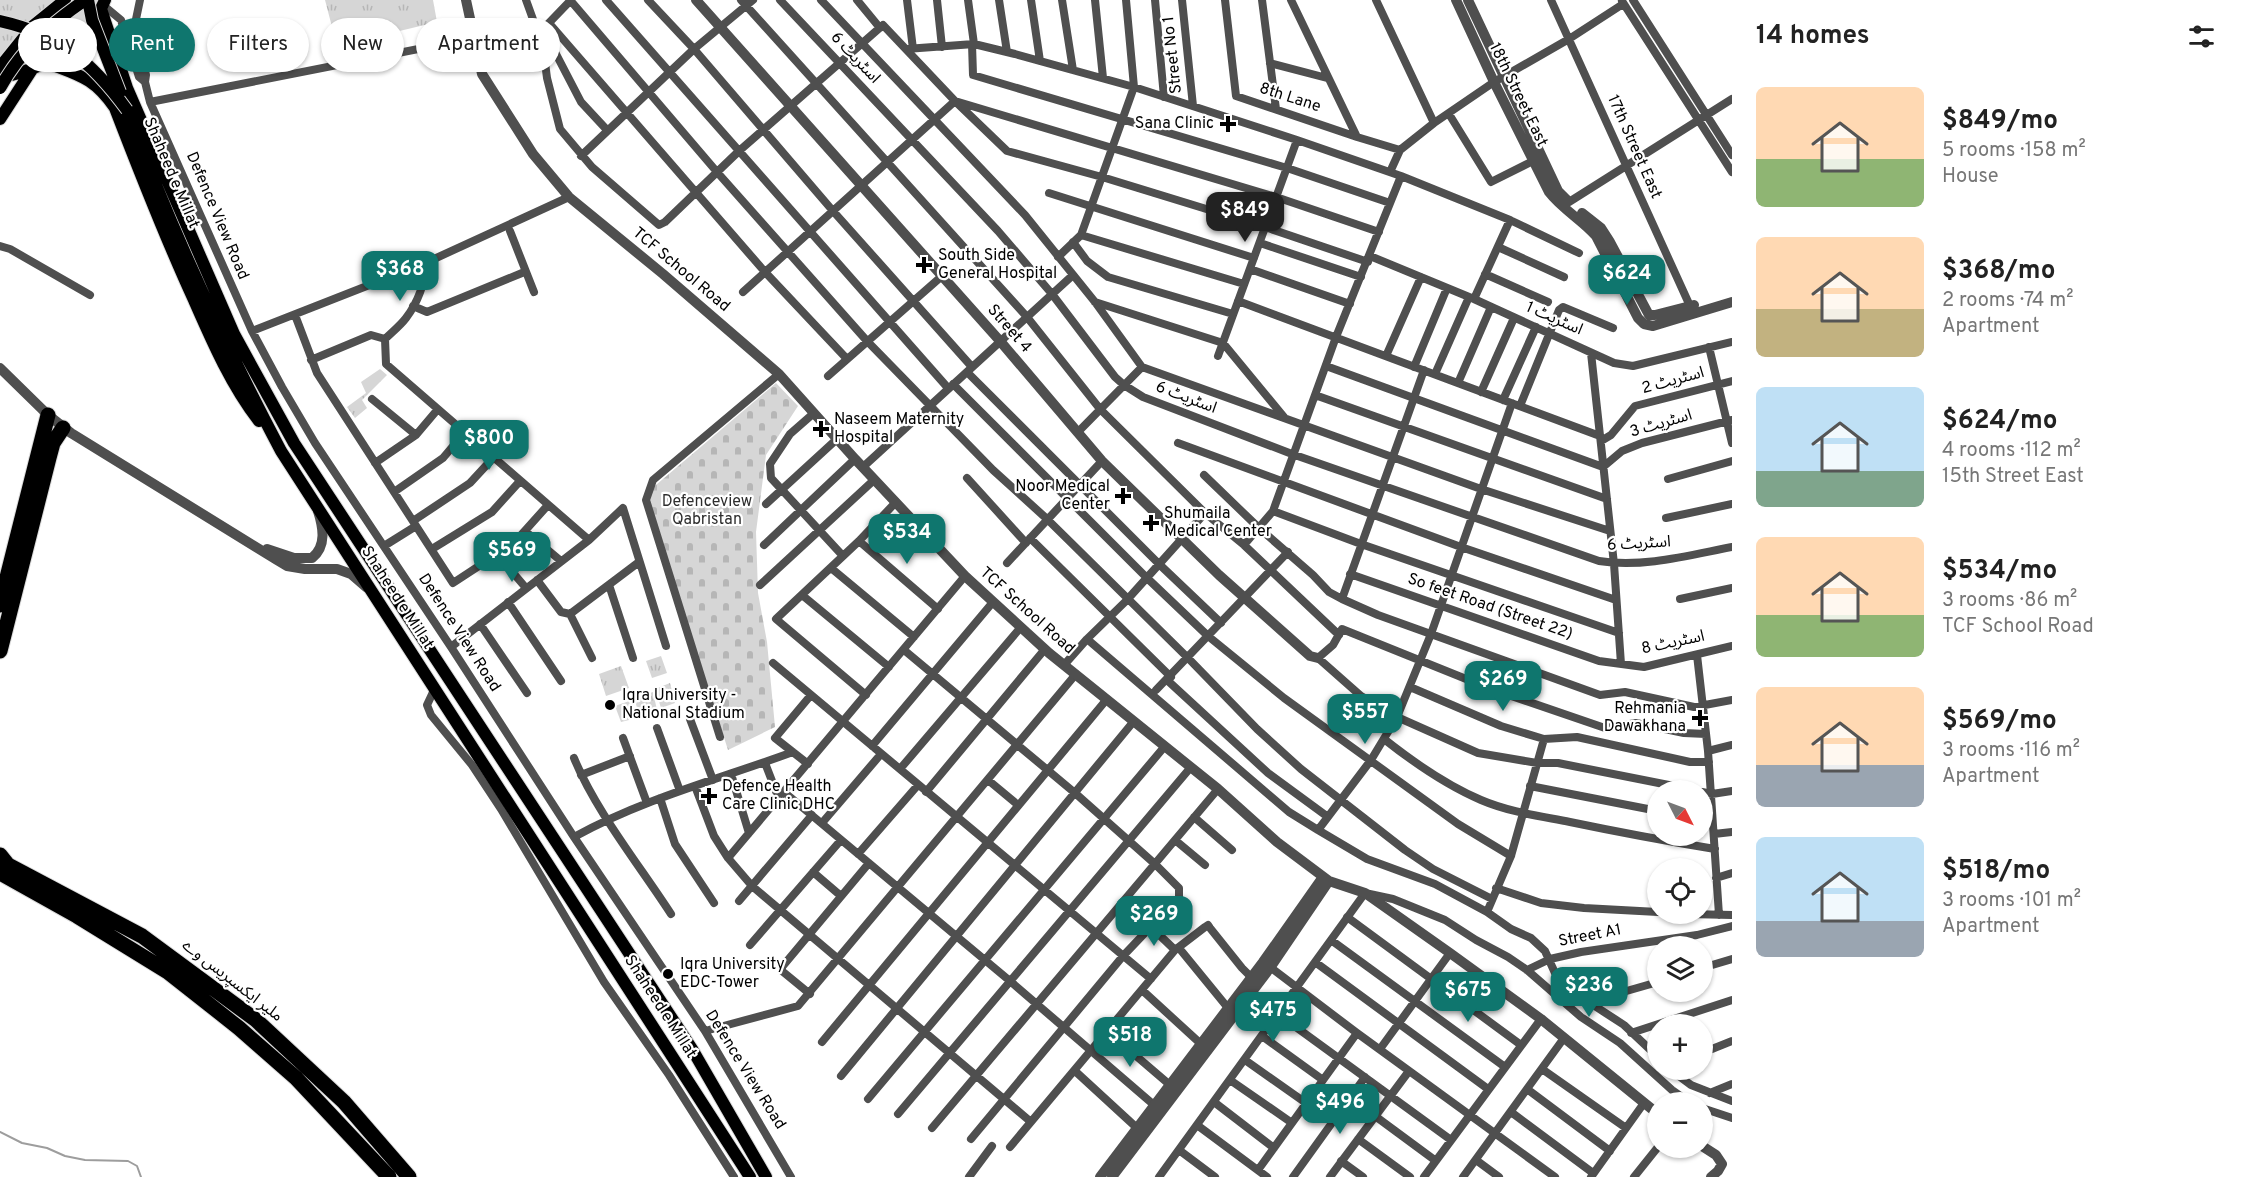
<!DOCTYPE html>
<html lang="en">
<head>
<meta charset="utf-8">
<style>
  body { margin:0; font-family:Overpass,"Noto Sans Arabic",sans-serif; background:#f6f6f6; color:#222; height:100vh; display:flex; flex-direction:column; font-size:22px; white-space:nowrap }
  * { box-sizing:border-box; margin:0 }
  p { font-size:20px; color:#767676 }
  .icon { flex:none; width:33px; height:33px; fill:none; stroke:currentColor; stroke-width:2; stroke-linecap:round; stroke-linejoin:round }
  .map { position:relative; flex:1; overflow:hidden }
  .side { display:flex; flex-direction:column; background:#fff; width:510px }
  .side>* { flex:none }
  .banner { position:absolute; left:18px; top:18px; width:570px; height:54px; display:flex; gap:12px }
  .needle { width:39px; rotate:132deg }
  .controls { position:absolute; left:1647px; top:780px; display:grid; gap:12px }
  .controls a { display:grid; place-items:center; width:66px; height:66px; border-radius:50%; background:#fff; box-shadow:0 2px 4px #0004; font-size:30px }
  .price { position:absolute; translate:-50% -51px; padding:0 14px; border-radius:12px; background:#0f766e; color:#fff; font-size:20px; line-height:39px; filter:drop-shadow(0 2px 3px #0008) }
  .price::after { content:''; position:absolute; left:50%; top:36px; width:18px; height:14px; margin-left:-9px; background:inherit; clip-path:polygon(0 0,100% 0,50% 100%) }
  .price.selected { background:#222; color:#fff }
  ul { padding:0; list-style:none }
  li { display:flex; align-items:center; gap:18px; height:150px; padding:0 24px }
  li span { display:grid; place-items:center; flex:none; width:168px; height:120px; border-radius:9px; color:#555 }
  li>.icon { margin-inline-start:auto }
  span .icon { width:72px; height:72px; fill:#fffc; stroke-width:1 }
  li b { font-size:26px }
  h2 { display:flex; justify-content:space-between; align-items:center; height:72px; padding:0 24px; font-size:26px }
  .pill { padding:0 21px; border-radius:27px; background:#fff; box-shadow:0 2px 4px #0004; font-size:21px; line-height:54px }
  .pill.selected { background:#0f766e; color:#fff }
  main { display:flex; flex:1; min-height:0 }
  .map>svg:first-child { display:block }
</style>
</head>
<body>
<main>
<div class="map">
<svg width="1732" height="1177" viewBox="0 0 1732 1177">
  <defs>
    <pattern id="grass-tufts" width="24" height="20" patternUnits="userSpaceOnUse" patternTransform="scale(1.5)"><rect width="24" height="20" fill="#d6d6d6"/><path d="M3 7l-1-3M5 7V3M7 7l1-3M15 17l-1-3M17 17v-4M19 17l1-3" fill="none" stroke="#b6b6b6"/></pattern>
    <pattern id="cemetery-stones" width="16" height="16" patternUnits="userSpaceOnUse" patternTransform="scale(1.5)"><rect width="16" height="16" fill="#d6d6d6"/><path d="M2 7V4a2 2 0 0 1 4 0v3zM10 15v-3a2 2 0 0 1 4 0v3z" fill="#b6b6b6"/></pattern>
  </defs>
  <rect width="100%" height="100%" fill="#fff"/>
  <!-- grass -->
  <path fill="url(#grass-tufts)" d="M0 0H100C97 7 94 15 90 21 71 50 31 59 0 68Z
    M325 0H433L437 22 337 46Z
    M380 369 387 375 362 400 367 408 355 418 347 407 366 393 361 382Z
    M661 656 667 673 652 678 646 661Z
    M621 666 629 688 606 696 599 674Z
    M670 683 675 703 661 708 655 689Z
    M653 692 657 710 639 716 636 704 638 697Z
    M629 701 633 719 621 722 615 706Z"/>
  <!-- cemetery -->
  <path fill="url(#cemetery-stones)" d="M776 383 798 406 766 455 756 532 758 593 767 642 775 727 728 750 648 499 650 490Z"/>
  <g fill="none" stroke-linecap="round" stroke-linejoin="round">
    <!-- stream -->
    <path stroke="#9d9d9d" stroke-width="2" d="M0 1132 22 1143 47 1148 65 1156 85 1160 128 1161 137 1166 141 1177"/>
    <defs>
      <path id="primary" d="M101 9 127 88 234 334 294 443 692 1049 766 1177
        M45 62C78 75 94 77 115 108 140 173 165 237 194 300 212 341 231 385 259 421
        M0 67 33 26 65 0
        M1 77C24 74 65 57 81 40 91 28 99 14 105 0
        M127 110C170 227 223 341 281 451L750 1177
        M0 119 33 68"/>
      <path id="motorway" d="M0 605 48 415
        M0 651 49 458 53 443 63 428
        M0 855 8 865 142 936 256 1020 344 1102 409 1177
        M0 873 77 916 168 972 239 1028 296 1078 389 1177"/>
    </defs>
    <!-- primary casing -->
    <use href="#primary" stroke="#dbdbdb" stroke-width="14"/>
    <!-- motorway casing -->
    <use href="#motorway" stroke="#dbdbdb" stroke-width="17"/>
    <!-- minor -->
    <path stroke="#4f4f4f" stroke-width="8" d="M140 0 135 24 146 75 145 82
      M526 0 543 47 547 78 560 129 592 167 659 225 665 222 739 151 883 25 955 101 1007 151 1102 177 1265 227 1368 262
      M570 0 717 172 867 341 993 470 1047 519 1188 658 1257 729 1301 769 1405 850 1433 869 1492 899
      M606 0 948 388
      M648 0 694 49 833 211 972 367
      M741 0 1027 317 1100 409 1205 513 1244 545 1339 635
      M780 0 998 231 1052 294 1115 377 1124 385 1143 397 1292 454 1599 561C1643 568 1690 555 1732 547
      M821 0 1025 215 1095 302 1142 367 1481 489 1610 531
      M857 0 880 28
      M907 0 913 49
      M937 0 942 47
      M968 0 974 44
      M999 0 1007 52
      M1031 0 1040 61
      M1062 0 1073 70
      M1095 0 1103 78
      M1155 0 1164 97
      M1182 0 1193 106
      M1225 0 1236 96 1357 137
      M1262 0 1276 109
      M1291 0 1357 137 1400 150
      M1376 0 1434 123
      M1551 0 1690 306
      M1633 0 1732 155
      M1622 1 1732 172
      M103 5 121 20 139 77 145 82 150 102 252 331 282 387 315 443 451 647 574 837 705 1031 791 1177
      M549 23 765 272 847 359
      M537 30 545 27 571 0
      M543 38 555 52 581 102 607 130
      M972 44 973 75 1287 168 1390 203
      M906 49 974 44 1015 54 1134 87 1297 140 1401 176 1510 220 1579 253
      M1270 63 1327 78
      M150 102 474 38
      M1449 114 1491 182 1533 161
      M581 156 694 49 753 0
      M1390 172 1400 150 1434 123 1494 82 1569 39 1623 4
      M1049 193 1254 258
      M1569 202 1732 99
      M510 231 534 292
      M1081 235 1244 284
      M1073 242 1087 261 1108 277 1233 314
      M1260 243 1361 277
      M0 246 10 249 90 295
      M1498 247 1564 277
      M1370 256 1474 299 1614 363 1633 366 1732 342
      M1058 257 1081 235 1134 87 1126 0
      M423 264C428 280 416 305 406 318 400 326 392 332 385 339L386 364 589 540 623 508 666 646
      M1250 269 1350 304
      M1485 274 1548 302
      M743 292 955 101 1276 197 1379 232
      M1474 299 1510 220
      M1238 301 1600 436
      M1095 302 1223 343 1284 417
      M413 306 427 312 522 273
      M295 315 317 373 453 583 514 543 548 505
      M252 331 423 264 569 197
      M1709 347 1732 443
      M1591 353 1614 564 1621 664
      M1218 356 1297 140
      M1386 356 1421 277
      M311 360 371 335 385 339
      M1326 366 1603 467 1622 451 1642 443 1732 420
      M1414 367 1447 288
      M967 372 1159 564 1221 623
      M1435 374 1469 297
      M828 376 942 276
      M1458 383 1491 307
      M953 384 1147 578 1208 636 1284 698 1458 824 1511 856
      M1481 392 1514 318
      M1315 395 1607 499
      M372 399 416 435
      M1503 400 1536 327
      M1520 406 1559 310 1563 307 1613 328
      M814 413 790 434 770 464 771 478 843 556
      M1078 432 1142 367
      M1601 441 1611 435 1635 406 1732 381
      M1178 443 1461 547 1616 600
      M375 463 416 435 438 409
      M863 467 1073 275
      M1204 475 1259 528 1313 575 1329 592 1342 599 1378 615 1600 695 1625 692 1694 707 1732 700
      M967 478 1026 543
      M1668 479 1732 461
      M394 492 443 458 465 432
      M766 504 837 439
      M1273 511 1361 544 1619 633
      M1666 518 1732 504
      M413 521 470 483 494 457
      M525 531 561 561
      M1030 538 1171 677
      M859 541 938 609
      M764 545 855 459
      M1244 545 1273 511 1336 337 1401 176
      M384 546 416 526
      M432 549 492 512 520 481
      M497 554 526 588
      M1007 563 1102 461
      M831 568 914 637
      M1350 574 1599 661 1644 667 1732 646
      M537 580 561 612 570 614 592 658
      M609 585 633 658
      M760 585 874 480
      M802 595 889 667
      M1342 599 1424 370
      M1680 599 1732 588
      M508 602 561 681
      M570 614 639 562
      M480 624 527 693
      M1087 639 1289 812 1318 830 1371 760 1397 717 1431 634 1512 403
      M451 647 589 540
      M904 650 1075 793 1155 864 1179 888V897L1123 956 971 1139
      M1697 655 1708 751 1719 915
      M773 663 1151 979
      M1064 665 1087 639 1126 601 1205 513
      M1167 680 1268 773 1328 817
      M1410 687 1501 726 1544 739 1577 737 1690 762H1709
      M435 688 427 705 431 715 472 765 501 809 604 982 669 1075 734 1177
      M1156 690 1288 552
      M866 695 776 619 859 541 896 502
      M690 719 713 780
      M657 728 680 791
      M720 737 646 500 653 480 779 374
      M623 738 647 803
      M1384 739C1413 762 1446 785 1481 800 1509 812 1540 816 1570 822 1618 832 1666 841 1715 849
      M872 746 993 602
      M1708 751 1732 745
      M574 758C595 810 640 866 671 914
      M765 763 779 799
      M808 764 775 738 811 695
      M900 769 1021 627
      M731 774 749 833
      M581 775 630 756
      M988 780 1018 805
      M695 786 714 836 728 858 752 886 1031 1122
      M1530 786 1658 811
      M1694 790 1558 763H1537L1478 753 1397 717 1361 696 1318 658 1333 645 1342 629 1491 689 1605 728 1636 723 1684 733 1706 734
      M784 792 1010 981 1154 1105
      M926 792 1045 649
      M1702 792 1712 794 1732 791
      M660 798 675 844 714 903
      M1194 817 1232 850
      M822 823 881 754
      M1318 830 1367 859 1435 884 1487 912 1511 929 1531 938 1545 951 1555 973 1581 997 1624 1025 1658 1057
      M1714 834 1732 832
      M574 837C643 799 719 779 793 752
      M1175 840 1205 865
      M858 854 918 785
      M728 858 965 576
      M813 872 841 896
      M1716 878 1732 873
      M1496 888 1541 903 1584 908 1658 912
      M739 901 812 815
      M1487 912 1511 856 1544 739
      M1688 914 1732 915
      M1347 917 1521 1045
      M1150 926 1175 950
      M1331 940 1505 1067
      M750 945 841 840
      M1179 948 1228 1008
      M1315 962 1488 1089
      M1266 964 1357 1033 1555 1177
      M1702 968 1732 959
      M1527 970 1550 959 1581 952 1697 935 1732 926
      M1142 990 1201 1044
      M810 994 782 971V967L869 863
      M1588 1002 1658 982
      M1278 1014 1451 1140
      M705 1031 798 1006 1076 674
      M1107 1031 1170 1085
      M1631 1033 1732 1000
      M1262 1036 1323 1080
      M822 1042 1107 699
      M1380 1049 1450 953
      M1702 1053 1732 1041
      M1245 1060 1306 1103
      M1542 1069 1626 1128
      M1671 1070 1691 1085 1732 1101
      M1075 1071 1137 1128
      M841 1076 1134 721
      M1230 1080 1292 1123
      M1527 1089 1610 1151
      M1710 1093 1732 1084
      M868 1099 1165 746
      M1214 1102 1274 1148
      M1702 1108 1732 1118
      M1511 1112 1593 1173
      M898 1114 1191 767
      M1375 1116 1436 1161
      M1197 1125 1267 1177
      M932 1128 1218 789
      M1358 1139 1410 1177
      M1010 1147 1175 950 1205 927 1208 925 1210 928 1242 968 1251 977
      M1179 1150 1215 1177
      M1476 1160 1499 1177
      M1341 1161 1363 1177
      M1258 1170 1357 1033
      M969 1177 992 1146
      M1159 1177 1365 893 1393 899 1445 920 1476 940 1508 957 1527 970 1581 1017 1620 1043 1672 1090 1689 1102
      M1293 1177 1365 1077
      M1330 1177 1409 1071
      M1424 1177 1541 1019
      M1463 1177 1564 1038
      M1591 1177 1644 1103
      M1634 1177 1658 1147"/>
    <!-- tertiary -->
    <path stroke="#4f4f4f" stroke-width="10" d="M466 0 482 74 533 154 569 197 663 274 779 374 855 459 965 576 1049 653 1218 789 1277 842 1329 881 1365 893 1450 953 1541 1019 1658 1114
      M696 0 1000 341 1102 461 1219 575 1310 656 1318 658
      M1456 0 1494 82 1549 192C1562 209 1582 220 1596 236L1638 318 1644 324 1653 326 1732 302
      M1468 0 1558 191 1568 201
      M1582 213 1601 228 1610 242 1649 315H1655L1694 305
      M0 368 48 415 71 433 277 560 287 566 305 569H337L351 574 366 587
      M267 549 294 558H312C327 546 323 527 318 511
      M1702 1146 1716 1155 1722 1164 1718 1171 1711 1177
      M1100 1177 1263 962 1323 877
      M1112 1177 1270 968 1329 881"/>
    <!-- primary -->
    <use href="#primary" stroke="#000" stroke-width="12"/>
    <!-- motorway -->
    <use href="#motorway" stroke="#000" stroke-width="15"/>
    <defs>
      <path id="primary-bridge" d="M88 0 92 20 120 92
        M0 21C59 34 92 62 127 110
        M0 88C21 50 50 24 85 0"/>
    </defs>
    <!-- primary-bridge casing -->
    <use href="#primary-bridge" stroke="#dbdbdb" stroke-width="14" stroke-linecap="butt"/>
    <!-- primary-bridge -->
    <use href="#primary-bridge" stroke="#000" stroke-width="12"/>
  </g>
  <!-- markers -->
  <g fill="#000" stroke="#fff" stroke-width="2">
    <path d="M1225 115h6v6h6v6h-6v6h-6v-6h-6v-6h6z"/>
    <path d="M921 256h6v6h6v6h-6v6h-6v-6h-6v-6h6z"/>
    <path d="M818 420h6v6h6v6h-6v6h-6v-6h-6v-6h6z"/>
    <path d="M1120 487h6v6h6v6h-6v6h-6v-6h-6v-6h6z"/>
    <path d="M1148 514h6v6h6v6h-6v6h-6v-6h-6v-6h6z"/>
    <circle cx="610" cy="705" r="6"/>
    <path d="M1697 709h6v6h6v6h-6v6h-6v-6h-6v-6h6z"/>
    <path d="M706 787h6v6h6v6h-6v6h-6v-6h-6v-6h6z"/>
    <circle cx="668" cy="974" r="6"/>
  </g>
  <g text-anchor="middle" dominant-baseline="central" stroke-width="4.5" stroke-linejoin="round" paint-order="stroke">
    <!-- street labels -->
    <g font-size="16" fill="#000" stroke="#fff">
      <text transform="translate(1173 55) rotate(-96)">Street No 1</text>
      <text transform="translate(855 58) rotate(47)">اسٹریٹ 6</text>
      <text transform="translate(1518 95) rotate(64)">18th Street East</text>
      <text transform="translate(1290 98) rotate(18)">8th Lane</text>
      <text transform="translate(1634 147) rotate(66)">17th Street East</text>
      <text transform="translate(171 173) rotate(67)">Shaheed e Millat</text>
      <text transform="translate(217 216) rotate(67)">Defence View Road</text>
      <text transform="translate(681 270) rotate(40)">TCF School Road</text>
      <text transform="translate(1554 319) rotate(24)">اسٹریٹ 1</text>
      <text transform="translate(1009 329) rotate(49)">Street 4</text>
      <text transform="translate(1673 381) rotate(-15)">اسٹریٹ 2</text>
      <text transform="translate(1186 398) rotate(21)">اسٹریٹ 6</text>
      <text transform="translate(1661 424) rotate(-16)">اسٹریٹ 3</text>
      <text transform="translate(1639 544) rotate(-3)">اسٹریٹ 6</text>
      <text transform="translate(397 598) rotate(57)">Shaheed e Millat</text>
      <text transform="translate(1490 607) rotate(19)">So feet Road (Street 22)</text>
      <text transform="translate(1027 611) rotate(42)">TCF School Road</text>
      <text transform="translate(459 633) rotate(57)">Defence View Road</text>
      <text transform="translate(1673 643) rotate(-12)">اسٹریٹ 8</text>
      <text transform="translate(1590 936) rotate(-11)">Street A1</text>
      <text transform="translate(232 981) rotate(38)">ملیر ایکسپریس وے</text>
      <text transform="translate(660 1007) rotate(57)">Shaheed e Millat</text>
      <text transform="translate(745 1070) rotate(58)">Defence View Road</text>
    </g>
    <!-- poi labels -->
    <g font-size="16" fill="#000" stroke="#fff" text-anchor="start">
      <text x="1214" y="124" text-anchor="end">Sana Clinic</text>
      <text x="938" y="256">South Side<tspan x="938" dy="18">General Hospital</tspan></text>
      <text x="834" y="420">Naseem Maternity<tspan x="834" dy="18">Hospital</tspan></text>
      <text x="1110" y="487" text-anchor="end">Noor Medical<tspan x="1110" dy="18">Center</tspan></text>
      <text x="1164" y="514">Shumaila<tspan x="1164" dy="18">Medical Center</tspan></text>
      <text x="622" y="696">Iqra University -<tspan x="622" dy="18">National Stadium</tspan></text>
      <text x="1686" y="709" text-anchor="end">Rehmania<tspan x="1686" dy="18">Dawakhana</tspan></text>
      <text x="722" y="787">Defence Health<tspan x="722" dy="18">Care Clinic DHC</tspan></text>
      <text x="680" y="965">Iqra University<tspan x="680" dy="18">EDC-Tower</tspan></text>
    </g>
    <!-- park labels -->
    <g font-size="16" fill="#2d2d2d" stroke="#fff">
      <text x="707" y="502">Defenceview<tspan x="707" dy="18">Qabristan</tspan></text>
    </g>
  </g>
</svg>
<div class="controls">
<a><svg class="needle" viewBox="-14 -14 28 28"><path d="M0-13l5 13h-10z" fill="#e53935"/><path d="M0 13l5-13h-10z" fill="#767676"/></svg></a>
<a><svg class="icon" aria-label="locate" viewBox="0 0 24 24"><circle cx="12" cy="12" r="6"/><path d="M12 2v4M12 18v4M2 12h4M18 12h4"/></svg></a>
<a><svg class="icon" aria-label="layers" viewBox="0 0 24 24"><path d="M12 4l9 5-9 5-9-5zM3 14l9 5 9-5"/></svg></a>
<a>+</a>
<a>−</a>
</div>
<b class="price selected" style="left:1245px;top:243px">$849</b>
<b class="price" style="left:400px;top:302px">$368</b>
<b class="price" style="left:1627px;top:306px">$624</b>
<b class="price" style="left:489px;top:471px">$800</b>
<b class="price" style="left:907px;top:565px">$534</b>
<b class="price" style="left:512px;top:583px">$569</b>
<b class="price" style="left:1503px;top:712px">$269</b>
<b class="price" style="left:1365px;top:745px">$557</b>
<b class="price" style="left:1154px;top:947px">$269</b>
<b class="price" style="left:1589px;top:1018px">$236</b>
<b class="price" style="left:1468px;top:1023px">$675</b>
<b class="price" style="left:1273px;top:1043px">$475</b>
<b class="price" style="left:1130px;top:1068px">$518</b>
<b class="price" style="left:1340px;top:1135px">$496</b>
<div class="banner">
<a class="pill">Buy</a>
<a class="pill selected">Rent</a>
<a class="pill">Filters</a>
<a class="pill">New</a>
<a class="pill">Apartment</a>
</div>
</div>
<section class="side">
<h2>14 homes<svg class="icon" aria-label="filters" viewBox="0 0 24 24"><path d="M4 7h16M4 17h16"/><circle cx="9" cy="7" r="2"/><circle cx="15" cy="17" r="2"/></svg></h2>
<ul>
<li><span style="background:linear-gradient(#ffd9b3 60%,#8fb573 0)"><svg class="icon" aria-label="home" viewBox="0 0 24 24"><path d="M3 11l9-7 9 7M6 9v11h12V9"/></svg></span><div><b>$849/mo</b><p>5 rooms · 158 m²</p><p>House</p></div></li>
<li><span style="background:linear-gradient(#ffd9b3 60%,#c2b280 0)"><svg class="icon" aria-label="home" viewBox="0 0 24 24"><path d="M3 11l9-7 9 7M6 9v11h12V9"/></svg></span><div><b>$368/mo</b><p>2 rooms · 74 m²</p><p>Apartment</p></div></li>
<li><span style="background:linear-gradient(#bfe0f5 70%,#7fa58c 0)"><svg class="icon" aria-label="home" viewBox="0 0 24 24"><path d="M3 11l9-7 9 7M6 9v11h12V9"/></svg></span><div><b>$624/mo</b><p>4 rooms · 112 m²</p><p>15th Street East</p></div></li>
<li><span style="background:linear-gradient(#ffd9b3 65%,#8fb573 0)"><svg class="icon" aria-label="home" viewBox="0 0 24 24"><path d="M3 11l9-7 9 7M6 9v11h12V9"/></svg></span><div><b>$534/mo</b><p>3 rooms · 86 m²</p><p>TCF School Road</p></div></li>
<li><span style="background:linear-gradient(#ffd9b3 65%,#9aa5b1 0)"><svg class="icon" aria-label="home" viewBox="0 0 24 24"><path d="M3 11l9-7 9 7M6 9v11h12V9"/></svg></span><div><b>$569/mo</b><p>3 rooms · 116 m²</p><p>Apartment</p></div></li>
<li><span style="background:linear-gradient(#bfe0f5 70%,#9aa5b1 0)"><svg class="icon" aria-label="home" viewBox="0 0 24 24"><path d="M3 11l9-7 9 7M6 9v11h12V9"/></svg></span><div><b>$518/mo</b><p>3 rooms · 101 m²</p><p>Apartment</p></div></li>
</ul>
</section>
</main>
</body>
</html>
